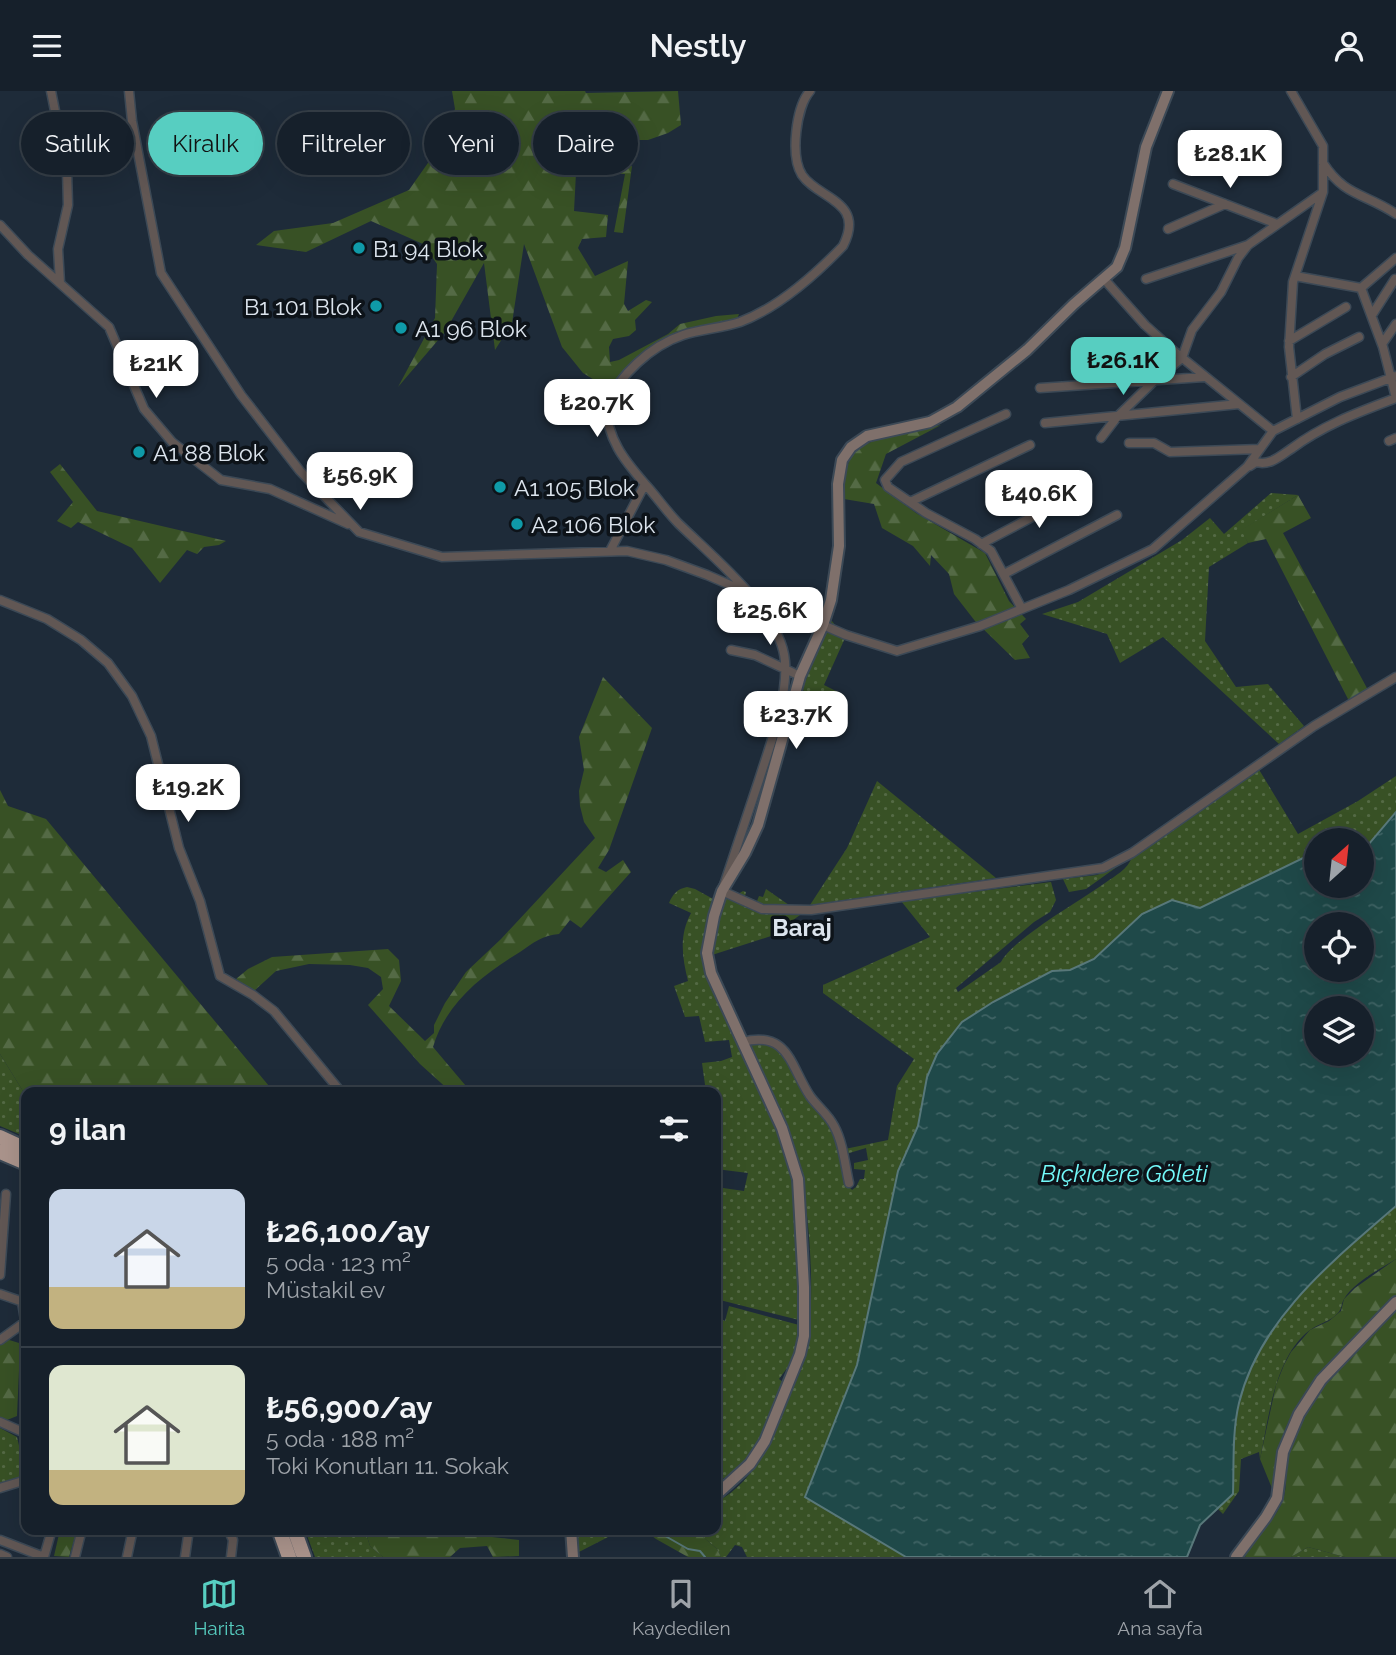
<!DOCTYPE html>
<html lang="tr">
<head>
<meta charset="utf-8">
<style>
  body { margin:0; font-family:Raleway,sans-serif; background:#1f2833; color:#f1f3f6; height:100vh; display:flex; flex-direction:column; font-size:26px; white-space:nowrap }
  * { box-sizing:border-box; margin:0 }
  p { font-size:23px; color:#9ea3a9 }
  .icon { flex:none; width:38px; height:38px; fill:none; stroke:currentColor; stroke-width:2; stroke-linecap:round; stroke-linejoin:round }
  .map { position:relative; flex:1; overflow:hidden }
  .drawer { position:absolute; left:21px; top:996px; width:700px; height:448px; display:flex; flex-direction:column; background:#16202b; border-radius:14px; box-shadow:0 7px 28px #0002,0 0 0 2px #353e47 }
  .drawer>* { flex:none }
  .banner { position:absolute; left:21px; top:21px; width:700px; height:63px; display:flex; gap:14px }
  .needle { width:46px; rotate:27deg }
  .buttons { position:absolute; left:1304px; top:737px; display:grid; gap:14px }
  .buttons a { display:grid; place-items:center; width:70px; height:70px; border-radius:50%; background:#16202b; box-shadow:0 7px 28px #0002,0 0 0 2px #353e47; font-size:35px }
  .price { position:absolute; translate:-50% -60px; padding:0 16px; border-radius:14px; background:#fff; color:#222; font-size:23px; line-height:46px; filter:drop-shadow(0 2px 4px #0008) }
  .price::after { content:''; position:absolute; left:50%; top:42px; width:21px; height:16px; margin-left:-10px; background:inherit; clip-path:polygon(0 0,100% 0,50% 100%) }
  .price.on { background:#57cec1; color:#111 }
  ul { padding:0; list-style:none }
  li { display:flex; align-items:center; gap:21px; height:175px; padding:0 28px }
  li+li { border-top:2px solid #353e47 }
  li span { display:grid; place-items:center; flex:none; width:196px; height:140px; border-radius:14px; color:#555 }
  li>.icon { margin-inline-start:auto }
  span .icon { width:84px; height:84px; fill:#fffc; stroke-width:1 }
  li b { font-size:30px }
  h2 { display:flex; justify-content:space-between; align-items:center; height:84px; padding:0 28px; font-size:30px }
  .tag { padding:0 24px; border-radius:32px; background:#16202b; box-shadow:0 7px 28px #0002,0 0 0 2px #353e47; font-size:24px; line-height:63px }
  .tag.on { background:#57cec1; color:#111 }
  header { display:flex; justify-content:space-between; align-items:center; height:91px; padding:0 28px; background:#16202b; font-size:32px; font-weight:600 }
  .tab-bar { display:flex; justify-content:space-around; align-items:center; height:98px; border-top:2px solid #353e47; background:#16202b; font-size:19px; color:#9ea3a9 }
  .tab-bar a { display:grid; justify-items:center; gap:4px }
  .tab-bar .on { color:#57cec1 }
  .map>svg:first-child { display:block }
</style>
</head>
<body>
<header><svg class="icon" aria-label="menu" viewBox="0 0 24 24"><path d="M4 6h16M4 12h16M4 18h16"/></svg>Nestly<svg class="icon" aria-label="person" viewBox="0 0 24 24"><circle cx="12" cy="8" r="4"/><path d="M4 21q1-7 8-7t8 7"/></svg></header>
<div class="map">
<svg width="1396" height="1466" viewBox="0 0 1396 1466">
  <defs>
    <pattern id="grass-dots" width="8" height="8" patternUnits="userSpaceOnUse" patternTransform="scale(1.75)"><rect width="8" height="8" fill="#385125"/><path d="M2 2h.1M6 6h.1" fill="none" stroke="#546a45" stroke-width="1.8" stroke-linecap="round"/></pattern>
    <pattern id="forest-firs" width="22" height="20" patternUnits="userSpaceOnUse" patternTransform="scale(1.75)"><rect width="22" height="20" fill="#385125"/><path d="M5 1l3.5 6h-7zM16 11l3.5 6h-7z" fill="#546a45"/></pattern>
    <pattern id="water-ripples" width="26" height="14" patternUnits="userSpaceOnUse" patternTransform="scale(1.75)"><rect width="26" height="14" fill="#1f4949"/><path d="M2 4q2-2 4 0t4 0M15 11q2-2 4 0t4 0" fill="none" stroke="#3f6364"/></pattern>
  </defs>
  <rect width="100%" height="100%" fill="#1e2b39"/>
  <!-- grass -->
  <path fill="url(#grass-dots)" d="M1271 402 1298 404 1242 439 1248 452 1209 476 1205 550 1236 596 1268 593 1304 635 1279 653 1163 546 1120 572 1107 543 1042 523 1078 511 1182 449 1210 427 1224 443Z
    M832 530 845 547 824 594 844 604 840 617 802 599 829 531Z
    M1258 677 1298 743 1358 710 1396 685V721L1362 761V749H1316V768L1303 767 1200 817 1172 809 1127 837 1094 868 1070 879 1052 880 993 911 962 931 937 963 927 986 918 1035 898 1080 857 1274 805 1406 906 1466H747L742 1456 735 1454 726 1466H721L717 1458 695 1439 716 1438V1411C750 1394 768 1357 782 1323 790 1301 805 1277 808 1253 815 1200 810 1117 797 1067 786 1027 765 990 748 953L765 951 781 959 812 1013 831 1037 835 1047 847 1093 852 1099 856 1096 860 1088H864L865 1079 854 1078V1072L868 1069 866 1057 846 1063 845 1058 888 1049 897 995 914 968 823 902V894L930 846 901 810 1051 791 1056 809 1050 821 1034 831 956 897 958 901 1001 871C1014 847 1080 810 1105 792 1115 785 1128 778 1132 766Z
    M877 690 996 787 810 814 847 757Z
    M1121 773 1086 798 1069 801 1063 788 1097 784Z
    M687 796 695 798 715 809 704 849 703 864 727 930 767 1014 786 1065 796 1111 799 1229 716 1208V1096L744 1100 748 1082 716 1078V1001H706L702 972 721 970 732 966 729 949 705 951 699 925 685 926 674 895 688 890C682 866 679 844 691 822L669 812C673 803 677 798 687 796Z
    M766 798 789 814 755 813 738 803 743 800 746 801 745 805 757 810 759 805 763 806Z
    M726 806C754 820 770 823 800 824L771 845 712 864 718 830Z
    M0 963 26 1005V1046L0 1035Z
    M1396 1115V1168C1380 1178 1354 1191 1344 1208 1341 1213 1342 1218 1338 1222 1330 1231 1319 1232 1310 1239 1274 1266 1269 1327 1260 1368L1259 1361 1241 1368 1239 1400 1223 1423 1218 1418 1233 1403C1234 1374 1232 1341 1239 1312 1260 1226 1333 1170 1396 1115Z
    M729 1215 799 1234 793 1269 779 1288 783 1291C769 1331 755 1371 716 1392V1226L725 1230Z
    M0 1337 17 1346 26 1385 0 1394Z
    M305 1439H365L370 1455 383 1466H315Z
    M576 1439H616V1442L577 1462Z
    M1308 1456 1345 1466H1291Z"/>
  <!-- forest -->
  <path fill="url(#forest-firs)" d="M452 0H585L586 2 678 0 681 34 668 42 648 49H599L576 53 572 66 578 73 632 75 623 142 614 141 625 83 576 82 574 120 608 124 606 146 582 148 578 157 595 185 628 170 624 213 628 220 646 209 652 211 635 229 636 239 629 245 613 248 609 256 610 271 619 269 668 243 680 233 716 225 739 223 737 228C719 232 700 235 682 240 653 250 627 273 609 298L583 282 562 256 524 153 512 232 495 259 484 172 445 241 398 296 435 227 437 173 423 153 371 130 306 161 256 154 274 140 333 132 409 99 430 69 455 18Z
    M941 334 886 363 876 392 916 422 985 462 1009 510 1026 528 1020 533 1029 545 1022 553 1030 567 1015 569 975 530 954 503 949 483 931 464 930 475 913 455 882 437 874 413 844 408C845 394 844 377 852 365 864 345 918 339 941 334Z
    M60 373 97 420 226 450 219 454 204 456 197 463 187 459 160 492 132 457 78 431 71 437 57 430 73 411 50 381Z
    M1298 404 1311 427 1283 442 1368 599 1349 610 1266 448 1248 452 1241 439Z
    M603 586 652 637 609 759 598 777 606 781 623 769 631 781 581 837 570 829 559 843C543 844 533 852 520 861 482 884 446 912 433 956L471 1001H451L420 973 368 914 383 898 381 886 368 877 350 874 309 873 276 880 254 900 236 888 248 878 272 866 388 858 399 869 401 890 389 915 425 950 434 942V934L445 912 466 881 501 848 595 747 584 731 580 715 579 700 584 679 579 646Z
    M0 699 8 715 46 728 274 1001H26V1005L0 963Z
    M1396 1168V1205C1353 1250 1293 1295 1279 1359 1275 1373 1276 1388 1274 1402L1260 1368 1276 1294 1284 1274 1291 1261 1310 1239 1329 1230 1341 1220 1344 1208 1355 1197Z
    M1396 1218V1466H1345L1308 1456 1291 1466H1245C1252 1447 1275 1431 1283 1409 1289 1392 1284 1365 1292 1346 1311 1299 1360 1254 1396 1218Z
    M6 1248 19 1252 20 1256 17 1325 7 1329 0 1326V1253Z
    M60 1439H77L69 1466 54 1465Z
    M365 1439H417L440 1445 474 1444 519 1449V1465L493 1466 487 1455 460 1457 450 1466H383L370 1455Z
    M644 1439H695L717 1458 721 1466H688L656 1448Z"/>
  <!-- water -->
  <path fill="url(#water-ripples)" stroke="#58787a" stroke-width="2" fill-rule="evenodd" d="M1396 721V1115C1333 1170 1260 1227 1239 1312 1232 1341 1234 1374 1233 1403L1200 1434 1187 1466H906L805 1406 857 1274 898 1080 918 1035 927 986 937 963 962 931 993 911 1052 880 1070 879 1094 868 1142 823 1172 809 1200 817 1303 767 1316 768V794H1362V761ZM1316 833H1362V878H1316ZM1316 917H1362V962H1316Z"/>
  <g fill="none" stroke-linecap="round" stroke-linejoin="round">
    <!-- stream -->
    <path stroke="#58787a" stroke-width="2" d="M653 1438 688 1458 700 1460 705 1466"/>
    <defs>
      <path id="street" d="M51 0 67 80 68 114 58 158 60 192
        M129 0 132 30 161 182 241 304 300 380 359 441 442 466 627 460 666 469 707 484 846 544 897 560 980 535 1069 499 1153 458 1247 376 1273 340 1340 306 1396 285
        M810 0C796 16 790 65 802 84 818 108 866 110 843 155 815 184 778 217 740 231 722 237 701 238 683 244 650 255 620 284 606 314 607 348 624 369 645 393 657 406 667 421 679 433 713 466 781 521 785 570 788 607 770 654 759 689 747 726 734 763 722 800L762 818 811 819 1103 777 1132 762 1314 635 1396 586
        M1291 0 1323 55V101L1293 191 1289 256 1297 328
        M1323 72C1345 106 1365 102 1396 123
        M1173 93 1277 133
        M0 134 28 164 109 236 144 318 172 351 221 389 270 398 348 433
        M1168 138 1225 113
        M1295 185 1361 197 1396 167
        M1104 188 1145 234 1175 261 1273 340
        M1146 188 1248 154
        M1361 197 1383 256 1396 307
        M1372 224 1395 188
        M1289 250 1346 216
        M1382 253 1396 233
        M1081 258 1163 251
        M1291 286 1325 263 1359 246
        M1040 297 1204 286
        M1006 323 901 371 885 389 888 396 926 422 975 448 991 460 1022 518
        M1045 332 1239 313
        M1101 347 1117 326 1154 290 1182 267 1192 239 1221 201 1238 167 1248 154 1322 102
        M1389 350 1396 347
        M1129 352H1154L1170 361 1260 358
        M1250 375 1256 371C1270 375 1280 365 1291 358 1323 334 1359 321 1396 307
        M910 411 1030 354
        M981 453 1083 399
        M610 460 645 393
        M1004 483 1117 424
        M0 509 47 528 81 549 108 572 132 605 151 645 179 757 200 810 220 885 253 904 274 920 341 1001
        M731 559 755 564 800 585
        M742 951C789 939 790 975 810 1005 817 1015 828 1023 834 1035 843 1051 845 1074 849 1092
        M0 1184 6 1103
        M0 1203 26 1212
        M22 1211 26 1235
        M0 1249 25 1231
        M26 1319V1350
        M0 1331 25 1342
        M0 1397 26 1389
        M228 1438 233 1449 231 1466
        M0 1449 44 1466
        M0 1463 7 1466
        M44 1466 52 1438
        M75 1466 82 1438
        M127 1466 133 1438
        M185 1466 189 1438"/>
      <path id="secondary" d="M716 1404 750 1373 765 1350 800 1263 804 1245V1196L798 1088 782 1037 711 882 707 862 714 825 722 800 745 762 758 734 800 585 823 534 831 509 839 455 838 393 842 369 851 356 867 345 930 331 957 316 1027 259 1074 213 1117 176 1125 157 1146 56 1168 0
        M571 1438 573 1466
        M1236 1466 1266 1426 1277 1407 1283 1361 1299 1323 1321 1289 1396 1211"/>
      <path id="highway" d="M0 1046 26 1058
        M0 1061 26 1072
        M279 1438 289 1466
        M294 1438 304 1466"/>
    </defs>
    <!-- street casing -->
    <use href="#street" stroke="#3c4956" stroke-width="11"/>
    <!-- secondary casing -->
    <use href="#secondary" stroke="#3c4956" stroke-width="14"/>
    <!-- highway casing -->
    <use href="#highway" stroke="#3c4956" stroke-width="18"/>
    <!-- street -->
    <use href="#street" stroke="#615754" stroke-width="8"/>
    <!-- secondary -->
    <use href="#secondary" stroke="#7f706b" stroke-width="10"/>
    <!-- highway -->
    <use href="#highway" stroke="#ab948c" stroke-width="14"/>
  </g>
  <!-- markers -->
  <g fill="#0f9aa8" stroke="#0d1319" stroke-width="2.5">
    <circle cx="359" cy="157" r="7"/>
    <circle cx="376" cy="215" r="7"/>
    <circle cx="401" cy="237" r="7"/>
    <circle cx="139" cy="361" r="7"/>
    <circle cx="500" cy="396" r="7"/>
    <circle cx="517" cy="433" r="7"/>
  </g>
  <g text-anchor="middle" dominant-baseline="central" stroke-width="7" stroke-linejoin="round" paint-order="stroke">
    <!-- poi labels -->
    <g font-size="23" fill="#dce4ed" stroke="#0d1319" text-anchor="start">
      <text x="373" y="157">B1 94 Blok</text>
      <text x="362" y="215" text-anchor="end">B1 101 Blok</text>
      <text x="415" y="237">A1 96 Blok</text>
      <text x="153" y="361">A1 88 Blok</text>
      <text x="514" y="396">A1 105 Blok</text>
      <text x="531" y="433">A2 106 Blok</text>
    </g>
    <!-- neighbourhood labels -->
    <g font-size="24" font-weight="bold" fill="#dce4ed" stroke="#0d1319">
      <text x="802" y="836">Baraj</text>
    </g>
    <!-- water labels -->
    <g font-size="24" font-style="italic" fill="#73fafa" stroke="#0d1319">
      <text x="1124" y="1082">Bıçkıdere Göleti</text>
    </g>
  </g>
</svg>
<div class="buttons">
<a><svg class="needle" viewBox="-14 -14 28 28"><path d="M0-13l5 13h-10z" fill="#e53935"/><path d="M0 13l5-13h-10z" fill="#9ea3a9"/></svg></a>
<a><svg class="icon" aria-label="locate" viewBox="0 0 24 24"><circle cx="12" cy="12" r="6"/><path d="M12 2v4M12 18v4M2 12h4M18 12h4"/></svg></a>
<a><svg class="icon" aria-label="layers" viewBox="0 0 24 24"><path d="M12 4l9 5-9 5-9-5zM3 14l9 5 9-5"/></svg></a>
</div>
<b class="price" style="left:1230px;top:99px">₺28.1K</b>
<b class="price on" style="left:1123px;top:306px">₺26.1K</b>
<b class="price" style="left:156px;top:309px">₺21K</b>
<b class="price" style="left:597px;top:348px">₺20.7K</b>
<b class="price" style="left:360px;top:421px">₺56.9K</b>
<b class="price" style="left:1039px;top:439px">₺40.6K</b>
<b class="price" style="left:770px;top:556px">₺25.6K</b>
<b class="price" style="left:796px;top:660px">₺23.7K</b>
<b class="price" style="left:188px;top:733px">₺19.2K</b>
<div class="banner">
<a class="tag">Satılık</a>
<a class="tag on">Kiralık</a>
<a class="tag">Filtreler</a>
<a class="tag">Yeni</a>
<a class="tag">Daire</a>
</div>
<section class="drawer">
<h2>9 ilan<svg class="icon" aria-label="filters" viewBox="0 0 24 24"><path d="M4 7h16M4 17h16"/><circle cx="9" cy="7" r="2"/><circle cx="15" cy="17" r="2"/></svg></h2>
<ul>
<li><span style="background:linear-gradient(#c9d6e8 70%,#c2b280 0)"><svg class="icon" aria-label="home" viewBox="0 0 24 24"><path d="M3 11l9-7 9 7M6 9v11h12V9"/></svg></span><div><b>₺26,100/ay</b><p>5 oda · 123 m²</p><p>Müstakil ev</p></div></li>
<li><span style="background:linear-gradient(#dfe7d0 75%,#c2b280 0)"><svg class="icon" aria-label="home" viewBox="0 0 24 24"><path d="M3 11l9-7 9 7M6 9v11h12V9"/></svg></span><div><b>₺56,900/ay</b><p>5 oda · 188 m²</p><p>Toki Konutları 11. Sokak</p></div></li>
</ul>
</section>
</div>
<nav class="tab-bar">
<a class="on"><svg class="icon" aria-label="map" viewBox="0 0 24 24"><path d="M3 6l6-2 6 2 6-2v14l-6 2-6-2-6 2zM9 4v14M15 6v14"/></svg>Harita</a>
<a><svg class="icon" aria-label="saved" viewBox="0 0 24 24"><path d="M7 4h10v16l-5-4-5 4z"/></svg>Kaydedilen</a>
<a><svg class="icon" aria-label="home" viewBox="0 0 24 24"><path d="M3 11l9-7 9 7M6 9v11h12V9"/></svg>Ana sayfa</a>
</nav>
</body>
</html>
